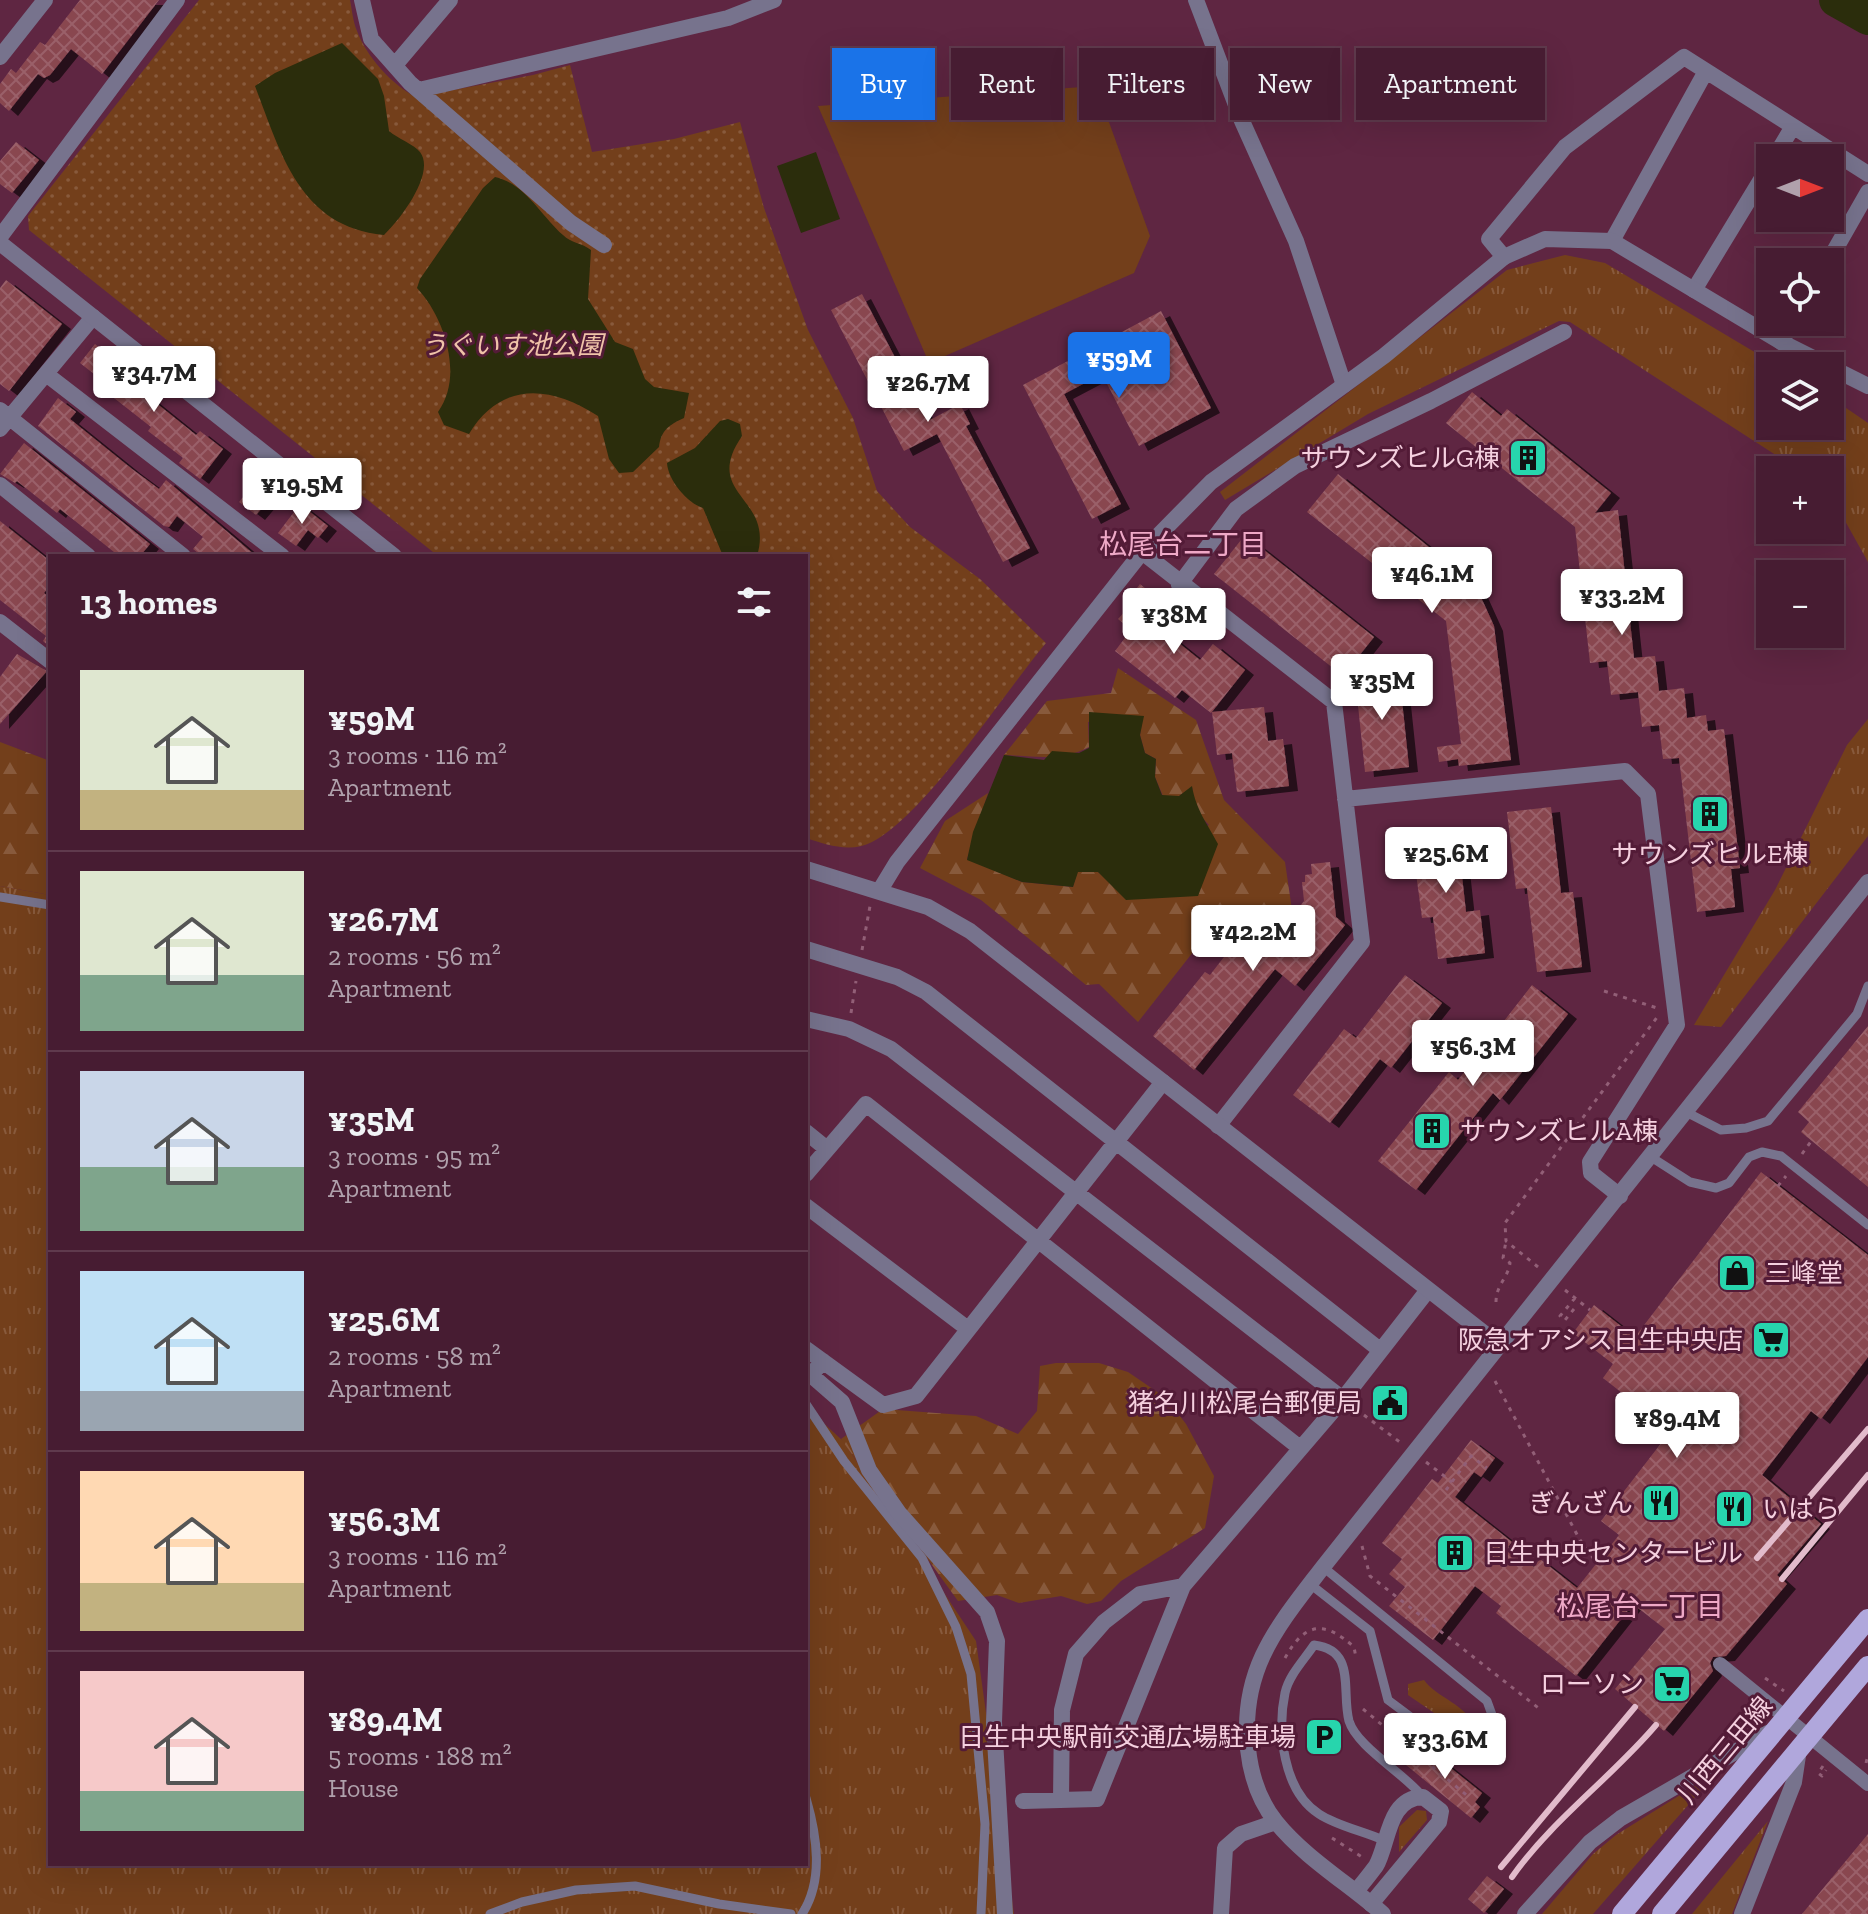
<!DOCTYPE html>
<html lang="en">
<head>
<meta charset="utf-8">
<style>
  body { margin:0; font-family:"Zilla Slab","Noto Sans JP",serif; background:#4e253a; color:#f1f3f6; height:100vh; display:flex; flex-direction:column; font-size:30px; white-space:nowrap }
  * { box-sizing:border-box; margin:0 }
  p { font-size:26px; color:#b0a1ac }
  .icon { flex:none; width:44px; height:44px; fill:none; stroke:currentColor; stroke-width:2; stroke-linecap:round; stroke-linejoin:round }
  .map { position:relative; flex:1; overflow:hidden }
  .drawer { position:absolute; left:48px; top:554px; width:760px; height:1312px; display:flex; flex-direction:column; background:#471c32; border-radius:0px; box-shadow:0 8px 32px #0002,0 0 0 2px #5f3a4d }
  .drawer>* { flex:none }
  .top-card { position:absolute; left:832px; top:48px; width:760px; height:72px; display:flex; gap:16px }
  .needle { width:52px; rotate:90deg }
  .fabs { position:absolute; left:1756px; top:144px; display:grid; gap:16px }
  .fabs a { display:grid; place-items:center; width:88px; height:88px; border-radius:0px; background:#471c32; box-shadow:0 8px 32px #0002,0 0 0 2px #5f3a4d; font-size:40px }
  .price { position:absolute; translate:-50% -68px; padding:0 18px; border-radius:8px; background:#fff; color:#222; font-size:26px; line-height:52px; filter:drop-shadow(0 2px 4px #0008) }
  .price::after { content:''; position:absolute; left:50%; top:48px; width:24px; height:18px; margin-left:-12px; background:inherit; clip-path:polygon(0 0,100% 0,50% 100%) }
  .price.current { background:#1a73e8; color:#fff }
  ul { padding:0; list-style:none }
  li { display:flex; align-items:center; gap:24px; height:200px; padding:0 32px }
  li+li { border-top:2px solid #5f3a4d }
  li span { display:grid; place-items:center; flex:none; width:224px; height:160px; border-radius:0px; color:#555 }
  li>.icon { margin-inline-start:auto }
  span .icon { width:96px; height:96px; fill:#fffc; stroke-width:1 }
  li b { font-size:34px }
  h2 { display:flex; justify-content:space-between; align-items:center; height:96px; padding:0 32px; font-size:34px }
  .chip { padding:0 28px; border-radius:0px; background:#471c32; box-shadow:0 8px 32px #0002,0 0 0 2px #5f3a4d; font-size:28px; line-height:72px }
  .chip.current { background:#1a73e8; color:#fff }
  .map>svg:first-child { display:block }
</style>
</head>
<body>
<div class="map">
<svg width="1868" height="1914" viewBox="0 0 1868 1914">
  <defs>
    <pattern id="grass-tufts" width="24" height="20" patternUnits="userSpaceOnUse" patternTransform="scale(2)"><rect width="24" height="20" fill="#733f1b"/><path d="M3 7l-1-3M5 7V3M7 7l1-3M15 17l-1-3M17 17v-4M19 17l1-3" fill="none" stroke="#885a3c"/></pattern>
    <pattern id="forest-firs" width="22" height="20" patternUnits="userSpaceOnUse" patternTransform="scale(2)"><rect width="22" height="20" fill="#733f1b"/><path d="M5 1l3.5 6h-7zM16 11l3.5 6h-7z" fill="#885a3c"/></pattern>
    <pattern id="park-dots" width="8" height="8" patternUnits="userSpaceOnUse" patternTransform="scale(2)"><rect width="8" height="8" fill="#733f1b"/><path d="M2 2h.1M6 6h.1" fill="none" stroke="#885a3c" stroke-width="1.8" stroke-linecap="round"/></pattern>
    <pattern id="building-cross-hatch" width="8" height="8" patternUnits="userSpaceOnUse" patternTransform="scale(2)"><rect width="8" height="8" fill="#894750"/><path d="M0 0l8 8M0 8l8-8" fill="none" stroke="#9a6069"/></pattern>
    <filter id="shadow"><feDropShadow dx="9" dy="5" stdDeviation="0" flood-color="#0009"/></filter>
  </defs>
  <rect width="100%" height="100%" fill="#5f2642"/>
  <!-- grass -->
  <path fill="url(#grass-tufts)" d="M1565 255 1605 263 1778 366H1770V426H1830V397L1868 423V562L1830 494V470H1799L1570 322 1559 321 1368 414 1225 500 1220 492 1507 270Z
    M1868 719V836L1721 1027 1694 1025 1775 890 1847 745Z
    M0 886 50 895V1864H806V1407L843 1441 976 1641 1014 1914H0Z
    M1424 1680C1435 1697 1470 1706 1472 1726L1469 1732 1459 1730 1408 1695V1684Z
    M1717 1772 1593 1914H1542L1593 1854 1616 1835Z
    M1417 1810 1426 1811 1427 1820 1399 1852V1827Z
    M1768 1821 1732 1914H1692Z"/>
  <!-- forest -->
  <path fill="url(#forest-firs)" d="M1118 668 1196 720 1224 800 1285 862 1292 910 1271 919 1228 923 1208 933 1138 1022 1099 984 1086 985 981 900 920 868 945 821 988 793 967 859 1022 882 1073 887 1077 872H1098L1113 884 1209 825 1196 811 1192 787 1179 796H1163L1155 777 1156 759 1145 753 1140 735 1143 716 1088 722 1089 747C1060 762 1035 756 1004 755L1047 701 1111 693Z
    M0 742 50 761V895L0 886Z
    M1056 1363H1099L1128 1372 1166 1398 1186 1424 1214 1476 1205 1528 1121 1581 1101 1601 1087 1604 1061 1596 1019 1603 997 1595 958 1601 841 1439 883 1409 976 1416 1018 1434 1037 1411 1040 1366Z"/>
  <!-- park -->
  <path fill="url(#park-dots)" d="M199 0H350C352 10 353 22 357 31 366 56 393 86 416 97L533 75 570 65 592 152 674 139 740 122 764 208 808 330 853 418 877 491 910 527 980 579 1046 643C1004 693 926 814 872 842 851 853 827 845 806 838V556H438L29 230 28 216Z"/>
  <!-- garden -->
  <path fill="#733f1b" d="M1096 86 1150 236 1134 273 929 363 818 106Z"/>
  <!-- water -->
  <path fill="#2b2d0c" d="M342 43 378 79 384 96 389 131C397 138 415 145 420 152 436 173 400 220 384 235 300 227 281 154 255 86L275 73Z
    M816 152 840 219 801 233 777 166Z
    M495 177C526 184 541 216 563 235 571 243 582 243 591 250L588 299 615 342 633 349 645 379 654 387 689 393 684 418C669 425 661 430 659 447L633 472 619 473 609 459 598 416C550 385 501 381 469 434L444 425 438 412C464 376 445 318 417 288L420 279 483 188Z
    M728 419 740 424 742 436C701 496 775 496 757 556H723L703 508C687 503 668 480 667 463L695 448 720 421Z
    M1089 712 1144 716 1140 735 1145 753 1156 759 1155 777 1162 795 1179 796 1192 786C1196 810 1207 823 1218 844L1198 896 1126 900 1098 872H1078L1073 887 1022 882 967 860 973 832 1004 755 1044 760 1052 751 1079 753 1089 748Z"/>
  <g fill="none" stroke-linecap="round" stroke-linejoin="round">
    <!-- river -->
    <path stroke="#2b2d0c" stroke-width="34" d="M1836 0 1868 18"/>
  </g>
  <!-- building -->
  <path fill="url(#building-cross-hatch)" filter="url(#shadow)" d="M80 0H159L102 74 71 49 50 75 44 78 38 74 9 111 0 103V84L11 69 16 73 40 42 45 45Z
    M16 142 39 160 12 193 0 184V161Z
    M6 280 62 324 9 391 0 384V288Z
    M862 294 928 421 960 404 970 424 966 426 1030 548 1003 562 937 434 904 451 831 310Z
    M1161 311 1211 408 1139 446 1102 374 1064 394 1121 504 1092 519 1023 385Z
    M95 344 154 393 150 398 196 435 200 431 223 449 200 479 179 463 183 458 148 431 151 427 114 398 118 393 80 363Z
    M1472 392 1501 416 1507 409 1611 493 1595 513 1618 510 1634 658 1655 656 1659 691 1684 688 1687 718 1706 715 1708 731 1724 729 1740 868 1731 869 1735 907 1697 912 1679 758 1663 759 1659 725 1642 727 1638 692 1611 695 1607 661 1590 663 1575 527 1446 423Z
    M58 398 76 412 70 419 132 469 159 489 166 480 256 556H202L193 549 203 537 177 516 169 527 164 526 38 426Z
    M24 443 150 544 140 556H119L60 509 57 513 17 481 15 483 0 474Z
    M1338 474 1475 584 1494 626 1511 760 1459 766 1458 759 1439 762 1437 747 1461 744 1446 621 1307 512Z
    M257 480 274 494 256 515 239 502Z
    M300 504 328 526 318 538 308 530 296 546 278 533Z
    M0 521 50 561V585L44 593 50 598V647L43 641 46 636 0 600Z
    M1245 535 1374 637 1343 676 1214 574Z
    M1140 584 1162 602 1149 619 1200 660 1213 644 1245 670 1211 713 1182 690 1175 698 1115 651 1131 630 1118 619 1128 608 1124 605Z
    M17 654 47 671 0 724V677Z
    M1399 672 1409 767 1365 772 1355 677Z
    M1264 707 1268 741 1283 739 1289 786 1237 792 1232 753 1217 755 1212 712Z
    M1551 807 1561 893 1573 892 1582 967 1537 972 1527 888 1516 889 1507 812Z
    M1457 831 1466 912 1480 910 1485 953 1438 959 1433 917 1422 918 1411 836Z
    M1330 862 1336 917 1345 925 1295 986 1275 969 1194 1070 1153 1036 1205 972 1210 975 1234 944 1254 961 1304 901 1302 882H1305V875L1312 874 1311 864Z
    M1405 975 1442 1003 1391 1068 1380 1059 1330 1123 1293 1095 1344 1029 1356 1038Z
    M1532 985 1568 1014 1500 1100 1493 1093 1416 1190 1378 1161 1449 1072 1458 1080Z
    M1868 1026V1187L1801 1132 1809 1122 1798 1112Z
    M1761 1172 1868 1255V1357L1821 1419 1811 1411 1762 1475 1821 1524 1777 1575 1787 1584 1726 1656 1713 1657 1710 1663 1713 1671 1664 1731 1615 1689 1665 1629 1633 1604 1576 1676 1496 1613 1501 1606 1475 1586 1433 1640 1389 1606 1405 1587 1389 1574 1402 1559 1382 1543 1432 1479 1438 1483 1471 1440 1495 1458 1481 1477 1474 1472 1455 1497 1512 1542 1508 1547 1534 1567 1540 1559 1577 1588 1619 1535 1601 1521 1662 1442 1621 1412 1631 1400 1603 1378 1613 1364 1573 1333 1594 1305 1635 1337Z
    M1422 1745 1482 1793 1475 1802 1480 1807 1471 1818 1406 1765Z
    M1868 1834V1914H1802Z
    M1487 1876 1504 1889 1484 1913 1468 1899Z"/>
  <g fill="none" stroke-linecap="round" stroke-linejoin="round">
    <!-- path -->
    <path stroke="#925f77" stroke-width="3" stroke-dasharray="4 6" stroke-linecap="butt" d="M862 950 870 906
      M1604 991 1657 1008
      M851 1013 856 981
      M1802 1154 1812 1140
      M1778 1186 1786 1176
      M1538 1267 1506 1241 1505 1223 1658 1016
      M1565 1290 1590 1310
      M1496 1302C1496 1285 1508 1278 1510 1263L1503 1258 1506 1241
      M1574 1309 1565 1320 1560 1316 1575 1298
      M1495 1381 1580 1540 1596 1562
      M1356 1409 1401 1443
      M1426 1462 1452 1482
      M1446 1490 1471 1456 1487 1468
      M1362 1546 1370 1576 1541 1710
      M1285 1658C1305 1622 1324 1620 1354 1647L1356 1658
      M1765 1678 1784 1691
      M1363 1709 1470 1798
      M1866 1763 1868 1755
      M1823 1766 1818 1773 1822 1776 1826 1770
      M1332 1838 1362 1857"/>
    <!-- service -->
    <path stroke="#77738d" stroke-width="9" d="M0 897 50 905
      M1686 1112 1721 1130 1746 1128 1768 1121 1857 1014 1868 986
      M1651 1157 1690 1182 1716 1188 1729 1183 1749 1157 1762 1152 1781 1156 1868 1225
      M806 1404 844 1461 922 1558 956 1627 971 1674 985 1824 981 1914
      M1310 1584 1370 1631 1388 1700 1455 1750 1464 1753 1481 1747 1495 1723 1487 1701 1323 1567
      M1383 1840C1363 1831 1337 1826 1319 1814 1283 1791 1277 1731 1285 1693 1289 1675 1304 1660 1314 1645 1357 1650 1341 1691 1349 1721 1357 1747 1404 1773 1423 1797
      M490 1914 522 1902 576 1890 635 1886 719 1904 791 1914
      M802 1914C824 1880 817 1836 806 1798"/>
    <!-- pedestrian -->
    <path stroke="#77738d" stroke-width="14" d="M1720 1664 1868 1784"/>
    <!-- minor -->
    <path stroke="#77738d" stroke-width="16" d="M362 0 371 39 410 83 571 223 604 245
      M1196 0 1242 121 1296 241 1344 385
      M0 57 45 0
      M395 65 450 0
      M419 90 728 18 774 0
      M1774 158 1792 128
      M1612 241 1706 71
      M1504 257 1489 239 1565 147 1684 57 1868 174
      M1828 262 1868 192
      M1694 290 1770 165
      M1781 342 1793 322
      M46 374 282 556
      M0 410 183 556
      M0 429 93 317
      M0 485 88 556
      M1142 552 1334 702 1362 942 1218 1126
      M1179 585 1236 509 1295 466 1431 401 1564 332
      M0 622 50 661
      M1345 799 1625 771 1648 794 1677 1025 1590 1162 1591 1173 1620 1196
      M806 949 897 977 926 992 1380 1350
      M806 1019 849 1029 891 1049 1343 1399
      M806 1132 827 1149
      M806 1174 866 1104 1300 1448
      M806 1206 968 1329
      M806 1349 883 1405 916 1396 1163 1082
      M823 1361 811 1375 842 1402 869 1470 899 1513 987 1612 997 1641 994 1722 1005 1914
      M1061 1800 1062 1710 1076 1654 1104 1622 1140 1594 1183 1586
      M1023 1801 1097 1799 1183 1586 1343 1399 1428 1290
      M1356 1891C1363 1883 1370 1874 1376 1866 1389 1844 1387 1798 1423 1797L1441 1811 1439 1822 1371 1904"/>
    <!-- tertiary -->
    <path stroke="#77738d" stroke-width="16" d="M0 237 177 0
      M0 243 394 556
      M1830 367 1868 386
      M806 869 928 907 970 931 1498 1344
      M880 890 897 862 1142 552 1211 482 1384 356 1504 257 1545 239 1612 241 1781 342 1829 366
      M1221 1914 1225 1848 1241 1834 1276 1822
      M1383 1914C1349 1884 1305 1858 1276 1822 1259 1801 1251 1776 1248 1749 1240 1669 1277 1627 1323 1567L1868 882
      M1525 1914 1590 1842 1621 1818 1768 1733
      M1742 1914 1794 1782 1799 1749"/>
    <!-- primary -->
    <path stroke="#b0a7dc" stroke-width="20" d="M1622 1914 1868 1619
      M1662 1914 1868 1666"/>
    <!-- rail -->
    <path stroke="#e2bbcb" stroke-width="6" d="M1757 1558 1868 1429
      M1782 1579 1868 1475
      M1501 1867 1635 1707
      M1512 1877C1552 1820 1611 1778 1656 1725"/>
  </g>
  <!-- icons -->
  <defs>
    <symbol id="building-square" viewBox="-11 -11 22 22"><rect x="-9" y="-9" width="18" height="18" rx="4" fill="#27d5ad" stroke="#531b37"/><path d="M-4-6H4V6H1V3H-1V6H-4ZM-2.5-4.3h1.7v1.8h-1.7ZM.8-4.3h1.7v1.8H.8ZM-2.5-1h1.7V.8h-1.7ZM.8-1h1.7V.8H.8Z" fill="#111"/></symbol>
    <symbol id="shop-square" viewBox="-11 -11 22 22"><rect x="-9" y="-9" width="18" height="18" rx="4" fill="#27d5ad" stroke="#531b37"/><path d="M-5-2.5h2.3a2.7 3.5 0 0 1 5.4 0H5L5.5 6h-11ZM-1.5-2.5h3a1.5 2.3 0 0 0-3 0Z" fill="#111"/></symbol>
    <symbol id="supermarket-square" viewBox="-11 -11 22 22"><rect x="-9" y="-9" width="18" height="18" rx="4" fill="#27d5ad" stroke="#531b37"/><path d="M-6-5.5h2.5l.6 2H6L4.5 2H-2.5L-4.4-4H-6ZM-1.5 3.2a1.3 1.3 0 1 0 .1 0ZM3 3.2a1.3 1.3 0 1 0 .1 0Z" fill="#111"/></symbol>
    <symbol id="civic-square" viewBox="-11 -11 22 22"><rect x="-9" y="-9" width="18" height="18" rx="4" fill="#27d5ad" stroke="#531b37"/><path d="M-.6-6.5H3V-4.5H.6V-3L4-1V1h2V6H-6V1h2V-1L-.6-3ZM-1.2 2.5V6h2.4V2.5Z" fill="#111"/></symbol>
    <symbol id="restaurant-square" viewBox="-11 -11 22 22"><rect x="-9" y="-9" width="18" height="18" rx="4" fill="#27d5ad" stroke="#531b37"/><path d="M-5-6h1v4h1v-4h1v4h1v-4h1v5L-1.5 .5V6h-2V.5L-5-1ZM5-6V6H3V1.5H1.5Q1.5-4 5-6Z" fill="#111"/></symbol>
    <symbol id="parking-square" viewBox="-11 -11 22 22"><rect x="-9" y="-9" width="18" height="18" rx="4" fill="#27d5ad" stroke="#531b37"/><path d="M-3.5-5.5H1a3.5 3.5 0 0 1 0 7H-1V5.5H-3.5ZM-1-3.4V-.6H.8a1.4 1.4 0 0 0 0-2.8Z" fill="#111"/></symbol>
  </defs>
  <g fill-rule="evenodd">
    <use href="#building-square" x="1506" y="436" width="44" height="44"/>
    <use href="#building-square" x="1688" y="792" width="44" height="44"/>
    <use href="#building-square" x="1410" y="1109" width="44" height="44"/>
    <use href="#shop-square" x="1715" y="1251" width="44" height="44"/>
    <use href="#supermarket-square" x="1749" y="1318" width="44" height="44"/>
    <use href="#civic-square" x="1368" y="1381" width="44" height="44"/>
    <use href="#restaurant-square" x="1639" y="1481" width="44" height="44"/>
    <use href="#restaurant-square" x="1712" y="1487" width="44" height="44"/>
    <use href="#building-square" x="1433" y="1531" width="44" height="44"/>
    <use href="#supermarket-square" x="1650" y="1662" width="44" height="44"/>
    <use href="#parking-square" x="1302" y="1715" width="44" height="44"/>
  </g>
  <g text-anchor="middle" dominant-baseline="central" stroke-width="6" stroke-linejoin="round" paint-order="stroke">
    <!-- park labels -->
    <g font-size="26" font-style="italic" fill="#efc3a8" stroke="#531b37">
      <text x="512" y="345">うぐいす池公園</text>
    </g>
    <!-- poi labels -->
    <g font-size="26" fill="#f5d0df" stroke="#531b37" text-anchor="end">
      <text x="1500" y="458">サウンズヒルG棟</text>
      <text x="1710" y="854" text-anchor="middle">サウンズヒルE棟</text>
      <text x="1460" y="1131" text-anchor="start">サウンズヒルA棟</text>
      <text x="1765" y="1273" text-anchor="start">三峰堂</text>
      <text x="1743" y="1340">阪急オアシス日生中央店</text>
      <text x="1362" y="1403">猪名川松尾台郵便局</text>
      <text x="1633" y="1503">ぎんざん</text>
      <text x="1762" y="1509" text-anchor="start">いはら</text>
      <text x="1483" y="1553" text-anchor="start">日生中央センタービル</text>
      <text x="1644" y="1684">ローソン</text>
      <text x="1296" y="1737">日生中央駅前交通広場駐車場</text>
    </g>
    <!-- street labels -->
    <g font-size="26" fill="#f5d0df" stroke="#531b37">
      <text transform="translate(1725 1750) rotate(-50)">川西三田線</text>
    </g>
    <!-- neighbourhood labels -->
    <g font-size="28" fill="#efa9c7" stroke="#531b37">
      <text x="1183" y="544">松尾台二丁目</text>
      <text x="1640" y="1606">松尾台一丁目</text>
    </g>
  </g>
</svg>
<div class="fabs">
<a><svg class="needle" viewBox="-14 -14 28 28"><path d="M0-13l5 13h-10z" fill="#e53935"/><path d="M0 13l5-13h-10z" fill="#b0a1ac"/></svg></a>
<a><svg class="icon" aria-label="locate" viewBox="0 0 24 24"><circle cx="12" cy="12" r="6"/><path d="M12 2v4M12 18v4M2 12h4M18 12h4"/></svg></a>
<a><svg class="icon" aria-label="layers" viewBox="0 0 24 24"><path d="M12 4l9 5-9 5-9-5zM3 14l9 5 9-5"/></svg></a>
<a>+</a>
<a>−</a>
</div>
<b class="price current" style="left:1119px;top:400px">¥59M</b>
<b class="price" style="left:154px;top:414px">¥34.7M</b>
<b class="price" style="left:928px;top:424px">¥26.7M</b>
<b class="price" style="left:302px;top:526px">¥19.5M</b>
<b class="price" style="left:1432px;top:615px">¥46.1M</b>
<b class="price" style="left:1622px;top:637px">¥33.2M</b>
<b class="price" style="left:1174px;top:656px">¥38M</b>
<b class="price" style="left:1382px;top:722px">¥35M</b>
<b class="price" style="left:1446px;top:895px">¥25.6M</b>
<b class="price" style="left:1253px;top:973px">¥42.2M</b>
<b class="price" style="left:1473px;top:1088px">¥56.3M</b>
<b class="price" style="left:1677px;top:1460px">¥89.4M</b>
<b class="price" style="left:1445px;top:1781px">¥33.6M</b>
<div class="top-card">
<a class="chip current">Buy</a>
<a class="chip">Rent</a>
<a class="chip">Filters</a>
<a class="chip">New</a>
<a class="chip">Apartment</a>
</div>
<section class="drawer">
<h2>13 homes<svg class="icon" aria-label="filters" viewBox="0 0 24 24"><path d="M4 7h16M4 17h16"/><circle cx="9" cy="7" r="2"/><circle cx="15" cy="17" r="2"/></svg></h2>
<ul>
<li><span style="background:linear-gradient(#dfe7d0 75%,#c2b280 0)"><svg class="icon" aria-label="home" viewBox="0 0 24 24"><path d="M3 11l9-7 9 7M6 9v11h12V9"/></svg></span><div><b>¥59M</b><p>3 rooms · 116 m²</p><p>Apartment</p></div></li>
<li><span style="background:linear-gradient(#dfe7d0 65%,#7fa58c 0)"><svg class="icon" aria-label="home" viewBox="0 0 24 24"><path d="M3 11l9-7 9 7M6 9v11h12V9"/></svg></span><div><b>¥26.7M</b><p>2 rooms · 56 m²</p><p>Apartment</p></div></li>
<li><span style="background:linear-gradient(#c9d6e8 60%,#7fa58c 0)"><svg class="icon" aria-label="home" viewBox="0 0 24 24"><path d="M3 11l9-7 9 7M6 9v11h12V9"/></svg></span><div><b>¥35M</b><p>3 rooms · 95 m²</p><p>Apartment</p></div></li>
<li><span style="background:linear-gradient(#bfe0f5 75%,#9aa5b1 0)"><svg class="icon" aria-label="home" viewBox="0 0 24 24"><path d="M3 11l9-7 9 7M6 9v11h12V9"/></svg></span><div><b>¥25.6M</b><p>2 rooms · 58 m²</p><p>Apartment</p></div></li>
<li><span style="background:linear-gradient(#ffd9b3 70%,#c2b280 0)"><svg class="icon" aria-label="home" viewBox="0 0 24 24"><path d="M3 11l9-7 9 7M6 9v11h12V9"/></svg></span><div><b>¥56.3M</b><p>3 rooms · 116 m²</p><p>Apartment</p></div></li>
<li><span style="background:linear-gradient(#f6c9c9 75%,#7fa58c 0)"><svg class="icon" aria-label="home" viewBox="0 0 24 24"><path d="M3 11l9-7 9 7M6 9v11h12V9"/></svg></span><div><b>¥89.4M</b><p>5 rooms · 188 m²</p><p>House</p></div></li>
</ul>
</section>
</div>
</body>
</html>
